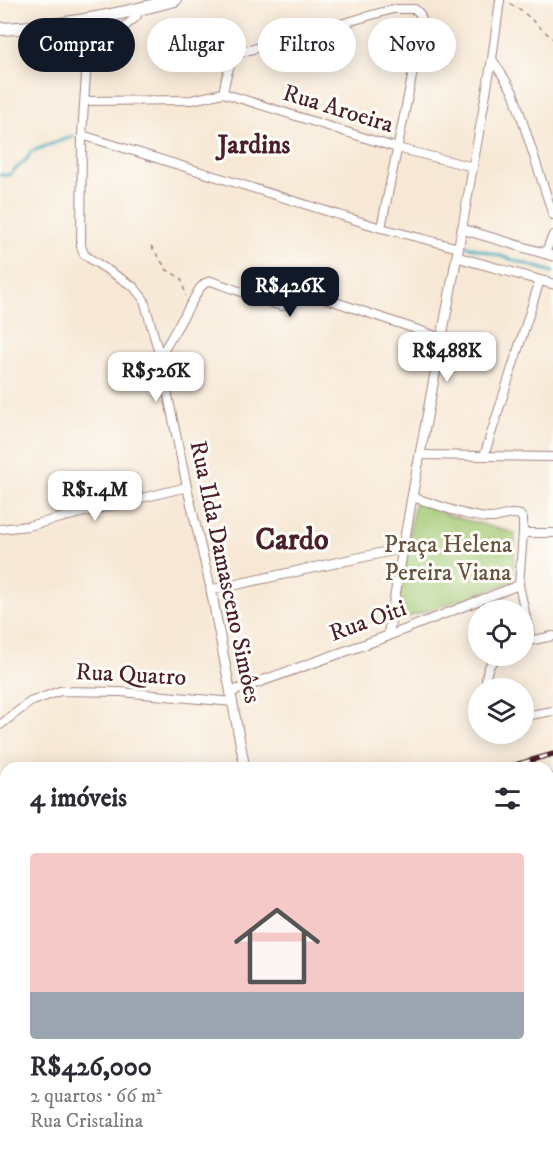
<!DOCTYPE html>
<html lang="pt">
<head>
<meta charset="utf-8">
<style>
  body { margin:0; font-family:"IM FELL DW Pica",serif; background:#f2f2f3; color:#2b2b33; height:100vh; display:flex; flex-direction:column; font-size:22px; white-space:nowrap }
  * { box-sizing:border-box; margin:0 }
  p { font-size:20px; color:#7c7c81 }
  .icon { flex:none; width:33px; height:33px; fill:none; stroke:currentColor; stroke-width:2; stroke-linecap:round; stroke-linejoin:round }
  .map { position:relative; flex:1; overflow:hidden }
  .drawer { position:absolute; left:0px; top:762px; width:554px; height:404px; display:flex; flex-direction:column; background:#fff; border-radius:18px 18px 0 0; box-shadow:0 3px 15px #0003 }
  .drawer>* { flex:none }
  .hud { position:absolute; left:18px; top:18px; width:518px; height:54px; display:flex; gap:12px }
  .fabs { position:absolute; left:468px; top:600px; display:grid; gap:12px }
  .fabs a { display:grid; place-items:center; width:66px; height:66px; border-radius:50%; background:#fff; box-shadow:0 3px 15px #0003; font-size:30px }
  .price { position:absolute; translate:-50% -51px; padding:0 14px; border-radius:12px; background:#fff; color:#222; font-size:20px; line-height:39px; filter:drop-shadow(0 2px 3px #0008) }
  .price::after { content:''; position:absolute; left:50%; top:36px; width:18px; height:14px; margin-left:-9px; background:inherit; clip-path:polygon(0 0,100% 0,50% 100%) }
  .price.selected { background:#111827; color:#fff }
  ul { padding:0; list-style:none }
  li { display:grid; align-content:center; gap:12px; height:318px; padding:0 30px }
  li span { display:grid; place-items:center; height:186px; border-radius:6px; color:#555 }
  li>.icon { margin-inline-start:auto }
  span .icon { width:108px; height:108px; fill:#fffc; stroke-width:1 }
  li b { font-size:26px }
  h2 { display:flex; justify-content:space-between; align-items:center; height:72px; padding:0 30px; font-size:26px }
  .tag { padding:0 21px; border-radius:27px; background:#fff; box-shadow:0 3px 15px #0003; font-size:21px; line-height:54px }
  .tag.selected { background:#111827; color:#fff }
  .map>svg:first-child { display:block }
</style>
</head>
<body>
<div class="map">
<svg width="553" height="1165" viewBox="0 0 553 1165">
  <rect width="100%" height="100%" fill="#fdfcf7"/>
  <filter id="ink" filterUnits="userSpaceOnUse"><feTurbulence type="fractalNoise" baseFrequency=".0167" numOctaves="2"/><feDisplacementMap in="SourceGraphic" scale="12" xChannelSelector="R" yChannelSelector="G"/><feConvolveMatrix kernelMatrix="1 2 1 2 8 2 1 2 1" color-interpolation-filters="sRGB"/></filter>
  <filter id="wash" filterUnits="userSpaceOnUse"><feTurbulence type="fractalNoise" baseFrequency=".008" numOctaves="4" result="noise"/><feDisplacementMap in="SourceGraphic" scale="24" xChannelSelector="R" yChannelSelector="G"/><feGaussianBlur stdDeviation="1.35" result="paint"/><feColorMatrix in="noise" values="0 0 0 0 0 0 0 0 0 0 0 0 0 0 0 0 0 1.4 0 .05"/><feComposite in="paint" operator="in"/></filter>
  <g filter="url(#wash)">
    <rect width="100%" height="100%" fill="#f7e8d5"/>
    <!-- green -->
    <path fill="#a3c973" stroke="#76744f" stroke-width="1.5" d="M415 500 447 515 515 533 513 582 403 619 395 615Z"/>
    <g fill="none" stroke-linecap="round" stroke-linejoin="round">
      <!-- stream -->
      <path stroke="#3dacbb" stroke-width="3" d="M0 175H9L28 158 30 152 73 136
        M467 246 553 272"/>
    </g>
  </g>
  <g filter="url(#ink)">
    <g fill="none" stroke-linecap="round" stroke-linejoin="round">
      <defs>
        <path id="service" d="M548 965 553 963
          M548 1034 553 1033"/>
        <path id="minor" d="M76 21 87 59 82 135 81 246 84 254 89 258 134 287 144 300 160 357 187 487 211 590
          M87 59 136 17 141 8
          M492 59 513 92 517 104 553 215
          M223 93C226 78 228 63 239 53L393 9H415L420 14 423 23 381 228
          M84 101 192 100 223 93 397 148 473 167
          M82 135 381 228 459 248
          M462 229 492 59 500 0
          M545 253 553 235
          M160 357 200 288 205 283 211 281 281 306 292 304 298 293H309L442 338
          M420 455 553 457
          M484 456 540 280
          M412 497C436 504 463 516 489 518 500 519 509 511 520 515L523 519V533L519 585 531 640
          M0 529 28 526 187 487
          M523 533H553
          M388 636 519 585
          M524 642 553 636
          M487 688C484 676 488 664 498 656
          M524 716 553 711
          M0 725 30 702 60 691 121 692 233 702
          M0 931 6 928
          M548 1053 553 1052
          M421 1160 422 1165
          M508 1160 509 1165
          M118 1165V1160
          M242 1165V1160"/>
        <path id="tertiary" d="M457 257 553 284
          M231 692 388 636 412 497 462 229 553 256
          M245 768 211 590 404 548
          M326 1160 327 1165"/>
        <path id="primary" d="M548 787 553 786
          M548 798 553 797
          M0 992 6 990
          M0 1004 6 1001"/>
        <path id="trunk" d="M0 29C59 27 118 15 175 0"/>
      </defs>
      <!-- service casing -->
      <use href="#service" stroke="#a08480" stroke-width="6"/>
      <!-- minor casing -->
      <use href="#minor" stroke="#a08480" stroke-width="10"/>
      <!-- tertiary casing -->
      <use href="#tertiary" stroke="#a08480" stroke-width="11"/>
      <!-- primary casing -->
      <use href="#primary" stroke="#a08480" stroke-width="14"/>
      <!-- trunk casing -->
      <use href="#trunk" stroke="#a08480" stroke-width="14"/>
      <!-- path -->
      <path stroke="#a08480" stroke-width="1.5" stroke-dasharray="4.5 4.5" stroke-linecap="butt" d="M510 4 521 10 553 39
        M151 246 167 270 181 278 186 296
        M548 774 553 773
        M548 883 553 882"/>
      <!-- service -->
      <use href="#service" stroke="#fff" stroke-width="4"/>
      <!-- minor -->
      <use href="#minor" stroke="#fff" stroke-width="8"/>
      <!-- tertiary -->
      <use href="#tertiary" stroke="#fff" stroke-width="9"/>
      <!-- primary -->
      <use href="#primary" stroke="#fff" stroke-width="12"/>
      <!-- trunk -->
      <use href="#trunk" stroke="#fff" stroke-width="12"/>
      <defs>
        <path id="rail" d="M504 768 553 754
          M0 957 6 954"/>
      </defs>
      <!-- rail casing -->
      <use href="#rail" stroke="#4a1f2b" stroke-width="5"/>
      <!-- rail -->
      <use href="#rail" stroke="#fdfcf7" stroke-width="3" stroke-dasharray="9" stroke-linecap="butt"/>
    </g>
  </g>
  <g text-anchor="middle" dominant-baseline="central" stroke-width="6" stroke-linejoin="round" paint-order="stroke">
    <!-- street labels -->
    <g font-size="24" fill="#4a1f2b" stroke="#fdfcf7">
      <text transform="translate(338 109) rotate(17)">Rua Aroeira</text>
      <text transform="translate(225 572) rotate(78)">Rua Ilda Damasceno Simôes</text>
      <text transform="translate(368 621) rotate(-20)">Rua Oiti</text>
      <text transform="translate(131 675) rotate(3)">Rua Quatro</text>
    </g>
    <!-- park labels -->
    <g font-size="24" fill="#655241" stroke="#fdfcf7">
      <text x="448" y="545">Praça Helena<tspan x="448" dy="28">Pereira Viana</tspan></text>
    </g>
    <!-- neighbourhood labels -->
    <g font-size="26" font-weight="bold" fill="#4a1f2b" stroke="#fdfcf7">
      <text x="254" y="145">Jardins</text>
    </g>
    <!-- district labels -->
    <g font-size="30" font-weight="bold" fill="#4a1f2b" stroke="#fdfcf7">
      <text x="292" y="540">Cardo</text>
    </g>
  </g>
</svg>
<div class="fabs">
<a><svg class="icon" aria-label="locate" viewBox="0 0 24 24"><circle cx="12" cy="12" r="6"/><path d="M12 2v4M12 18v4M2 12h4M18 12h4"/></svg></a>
<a><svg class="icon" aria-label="layers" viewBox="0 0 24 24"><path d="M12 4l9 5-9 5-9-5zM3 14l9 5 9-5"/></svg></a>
</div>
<b class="price selected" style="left:290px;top:318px">R$426K</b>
<b class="price" style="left:447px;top:383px">R$488K</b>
<b class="price" style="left:156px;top:403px">R$526K</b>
<b class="price" style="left:95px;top:522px">R$1.4M</b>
<div class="hud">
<a class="tag selected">Comprar</a>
<a class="tag">Alugar</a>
<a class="tag">Filtros</a>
<a class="tag">Novo</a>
</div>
<section class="drawer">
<h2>4 imóveis<svg class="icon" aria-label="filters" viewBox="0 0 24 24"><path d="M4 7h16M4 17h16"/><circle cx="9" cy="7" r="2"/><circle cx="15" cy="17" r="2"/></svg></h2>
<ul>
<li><span style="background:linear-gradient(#f6c9c9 75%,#9aa5b1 0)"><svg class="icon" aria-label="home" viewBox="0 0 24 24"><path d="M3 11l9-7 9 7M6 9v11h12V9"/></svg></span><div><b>R$426,000</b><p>2 quartos · 66 m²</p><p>Rua Cristalina</p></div></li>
</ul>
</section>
</div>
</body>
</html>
